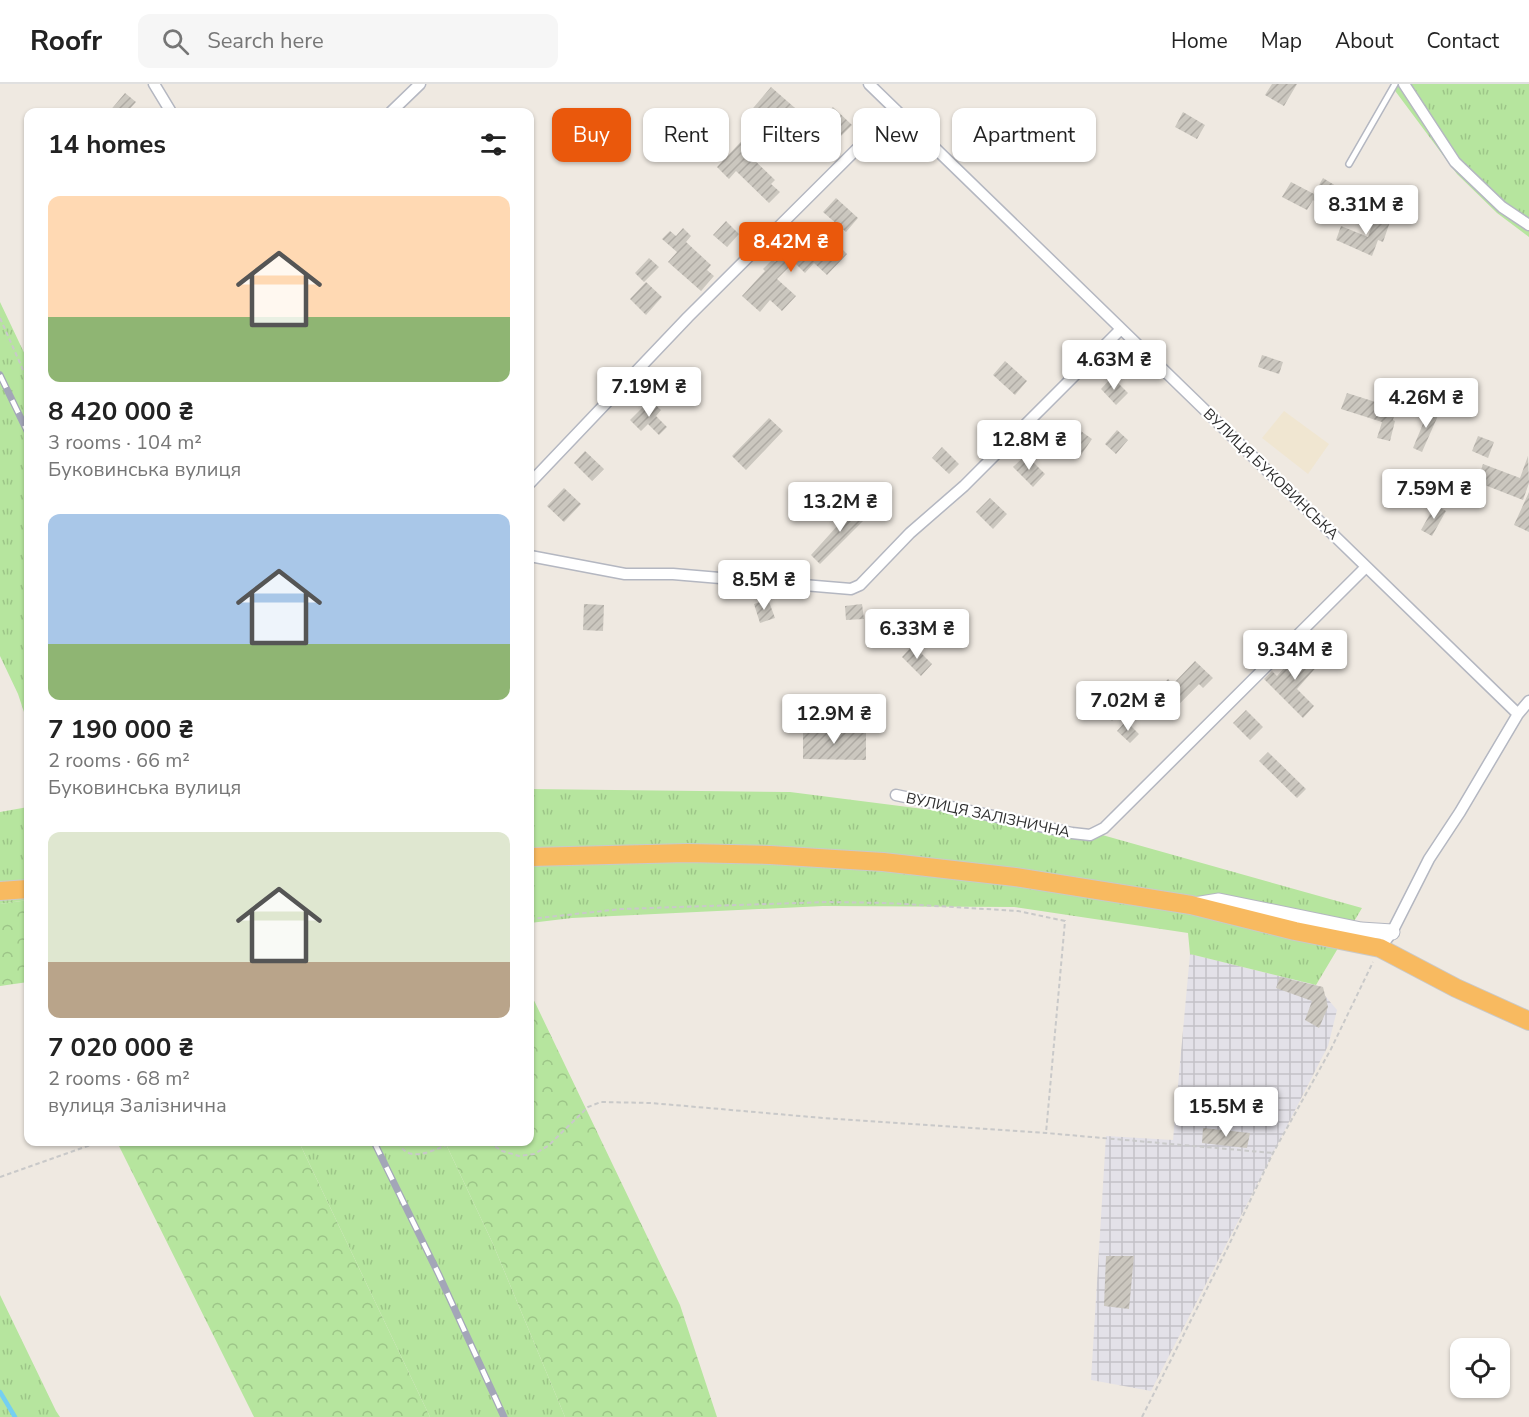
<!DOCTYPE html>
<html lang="en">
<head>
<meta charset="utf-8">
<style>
  body { margin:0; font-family:"Nunito Sans",sans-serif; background:#f6f6f6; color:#222; height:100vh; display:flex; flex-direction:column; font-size:22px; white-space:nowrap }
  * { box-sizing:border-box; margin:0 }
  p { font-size:20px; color:#767676 }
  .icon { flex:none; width:33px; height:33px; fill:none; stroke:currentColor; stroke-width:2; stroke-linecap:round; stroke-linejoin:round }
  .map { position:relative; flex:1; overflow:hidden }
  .details { position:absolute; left:24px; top:24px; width:510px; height:1038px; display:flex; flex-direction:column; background:#fff; border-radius:12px; box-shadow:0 2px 4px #0004 }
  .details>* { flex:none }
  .banner { position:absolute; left:552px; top:24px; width:570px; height:54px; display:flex; gap:12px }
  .controls { position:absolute; left:1450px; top:1254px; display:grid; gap:12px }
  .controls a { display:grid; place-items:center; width:60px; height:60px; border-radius:12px; background:#fff; box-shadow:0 2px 4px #0004; font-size:30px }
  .price { position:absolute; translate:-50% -51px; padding:0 14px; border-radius:6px; background:#fff; color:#222; font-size:20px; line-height:39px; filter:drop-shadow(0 2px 3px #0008) }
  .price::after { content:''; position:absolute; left:50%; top:36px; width:18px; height:14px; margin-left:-9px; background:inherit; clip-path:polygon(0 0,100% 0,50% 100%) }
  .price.on { background:#ea580c; color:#fff }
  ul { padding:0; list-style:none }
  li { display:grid; align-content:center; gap:12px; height:318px; padding:0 24px }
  li span { display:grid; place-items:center; height:186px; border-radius:12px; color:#555 }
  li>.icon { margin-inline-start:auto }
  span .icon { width:108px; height:108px; fill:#fffc; stroke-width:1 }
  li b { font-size:26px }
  h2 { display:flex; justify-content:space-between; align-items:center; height:72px; padding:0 24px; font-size:26px }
  .chip { padding:0 21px; border-radius:12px; background:#fff; box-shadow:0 2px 4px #0004; font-size:21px; line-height:54px }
  .chip.on { background:#ea580c; color:#fff }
  header { display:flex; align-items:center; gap:36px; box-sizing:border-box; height:84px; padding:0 30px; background:#fff; border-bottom:2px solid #e0e0e0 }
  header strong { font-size:28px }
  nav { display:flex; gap:33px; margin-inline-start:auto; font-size:21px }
  .search { width:420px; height:54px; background:#f6f6f6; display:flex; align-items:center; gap:15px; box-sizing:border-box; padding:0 21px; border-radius:12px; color:#767676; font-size:22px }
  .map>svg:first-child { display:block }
</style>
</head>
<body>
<header>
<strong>Roofr</strong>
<div class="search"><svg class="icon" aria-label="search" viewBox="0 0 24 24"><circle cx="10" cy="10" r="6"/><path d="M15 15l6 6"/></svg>Search here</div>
<nav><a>Home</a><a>Map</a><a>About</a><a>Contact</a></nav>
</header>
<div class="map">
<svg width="1529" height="1333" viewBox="0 0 1529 1333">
  <defs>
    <pattern id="industrial-grid" width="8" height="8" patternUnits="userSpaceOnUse" patternTransform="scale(1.5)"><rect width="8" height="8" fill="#e3e1e8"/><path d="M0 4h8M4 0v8" fill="none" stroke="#c3c1c7"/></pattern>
    <pattern id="grass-tufts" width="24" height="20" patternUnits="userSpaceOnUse" patternTransform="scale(1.5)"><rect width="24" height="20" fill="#b6e59e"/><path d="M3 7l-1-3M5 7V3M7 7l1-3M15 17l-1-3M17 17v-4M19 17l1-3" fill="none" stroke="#9dc588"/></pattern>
    <pattern id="forest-crowns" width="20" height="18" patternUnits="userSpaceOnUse" patternTransform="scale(1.5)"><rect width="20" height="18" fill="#b6e59e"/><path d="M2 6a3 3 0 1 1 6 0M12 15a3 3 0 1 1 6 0" fill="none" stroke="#9dc588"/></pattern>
    <pattern id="building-hatch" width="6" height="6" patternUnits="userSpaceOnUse" patternTransform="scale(1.5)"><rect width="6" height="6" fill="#cbc7bf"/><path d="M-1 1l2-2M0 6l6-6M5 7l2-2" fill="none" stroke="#afaba4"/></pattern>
  </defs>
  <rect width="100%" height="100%" fill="#efe9e1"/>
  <!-- industrial -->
  <path fill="url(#industrial-grid)" d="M1190 870 1316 901 1337 926 1328 962 1151 1307 1091 1296 1106 1052 1173 1056Z"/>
  <!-- education -->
  <path fill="#f0e6d1" d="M1284 327 1329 360 1308 390 1262 354Z"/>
  <!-- grass -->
  <path fill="url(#grass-tufts)" d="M1390 0H1529V153L1497 129 1457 90Z
    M0 218 28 277V640L18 610 0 572Z
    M530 705 790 708 1081 745 1362 824 1316 901 1190 870 1188 849 1014 823 823 822 572 834 530 839Z
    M28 723V816L0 820V728Z
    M299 1058H445L493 1160 565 1333H430Z
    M0 1211 56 1327 60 1333H0Z"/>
  <!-- forest -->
  <path fill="url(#forest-crowns)" d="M28 816V898L0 902V820Z
    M530 908 680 1221 717 1333H565L493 1160 445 1058H530Z
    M117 1058H299L430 1333H254Z"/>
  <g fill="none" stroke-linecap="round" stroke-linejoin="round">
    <!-- stream -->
    <path stroke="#75cff0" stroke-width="4.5" d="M0 1308 15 1333"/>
  </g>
  <!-- building -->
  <path fill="url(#building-hatch)" d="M1272 0H1297L1284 22 1265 11Z
    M771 3 795 24 788 33 783 29 750 67 752 70 750 72 775 96 771 100 780 108 769 119 736 87 729 95 717 83 752 46 742 37Z
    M125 9 136 18 127 28H109Z
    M833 23 852 41 840 53 821 36Z
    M1183 28 1205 41 1197 55 1175 43Z
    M1323 94 1336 102 1325 123 1313 116 1307 126 1282 113 1291 98 1314 110Z
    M836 114 858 134 846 148 823 128Z
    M1376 130 1391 135 1383 158 1378 156 1372 172 1336 156 1341 142 1368 153Z
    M726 137 739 150 727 163 713 151Z
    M683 144 691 152 686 158 711 181 707 186 714 192 701 207 668 178 677 168 662 155 670 147 676 152Z
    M831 154 847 170 827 191 814 179 805 189 794 178 777 195 796 212 782 227 770 216 760 228 742 212 765 187 763 185 773 175 775 178 796 156 806 166 813 159 819 166Z
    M649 174 659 183 644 198 635 189Z
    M646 198 662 213 646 231 630 215Z
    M1262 271 1283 278 1279 290 1258 283Z
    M1005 277 1027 297 1015 311 993 291Z
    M1112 293 1128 309 1116 321 1101 305Z
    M1391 301 1409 306 1406 317 1398 315 1393 336 1395 337 1390 357 1377 354 1382 338 1341 325 1347 309 1385 321Z
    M650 316 661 326 656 332 667 343 659 351 648 340 641 347 630 336Z
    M1430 323 1440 327 1422 368 1413 364Z
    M769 334 783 347 746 386 732 372Z
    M1068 338 1092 355 1081 371 1057 353Z
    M1117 346 1128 356 1116 370 1105 360Z
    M1478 352 1494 358 1488 374 1472 367Z
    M942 363 959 380 949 390 932 374Z
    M585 367 604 385 592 397 574 379Z
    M1026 371 1045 390 1033 403 1013 383Z
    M1528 372 1529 399 1523 416 1477 398 1483 380 1520 394Z
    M1396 399 1419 408 1413 424 1390 415Z
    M564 404 581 420 564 438 547 422Z
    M1529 408V448L1514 441Z
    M990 414 1007 430 993 445 976 428Z
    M857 420 869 431 820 480 811 471Z
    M1435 421 1446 427 1432 452 1421 446Z
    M768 515 775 534 760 539 754 520Z
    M584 520 604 521 603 547 583 546Z
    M862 520 864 535 846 536 845 522Z
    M913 561 932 580 921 592 902 573Z
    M1303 563 1320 579 1297 605 1314 622 1303 634 1264 595 1272 587 1277 592Z
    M1195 577 1213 594 1203 604 1199 600 1173 626 1155 609 1168 595 1173 600Z
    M1125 608 1133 616 1112 637 1104 629Z
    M1246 626 1263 643 1250 656 1233 639Z
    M1126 637 1139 650 1130 659 1117 647Z
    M803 645 866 647V676L803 675Z
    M1268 668 1306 705 1297 714 1259 677Z
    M1280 893 1323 903 1328 923 1319 944 1305 936 1312 917 1276 904Z
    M1203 1044 1250 1049 1247 1064 1202 1059Z
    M1106 1172H1134L1129 1225 1104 1222Z"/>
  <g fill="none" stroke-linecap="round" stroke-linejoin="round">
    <defs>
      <path id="service" d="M1349 80 1395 0"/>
      <path id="minor" d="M154 0 171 28
        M869 0 1518 630
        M1404 0 1455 78 1502 123 1529 141
        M391 28 420 0
        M530 399 688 233 896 26
        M530 472 625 490H673L851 505 860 501 910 449 964 402 1121 245
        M896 711 1072 749 1090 751 1104 744 1366 483
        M1380 864 1392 848 1429 775 1460 728 1518 630 1529 617"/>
      <path id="secondary" d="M1195 821 1219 817 1361 846 1392 848"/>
      <path id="trunk" d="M530 773 687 769 770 771 883 778 1015 793 1191 821 1295 847 1380 864 1456 904 1529 937
        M0 807 28 805"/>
    </defs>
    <!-- service casing -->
    <use href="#service" stroke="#b4b7c1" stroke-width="8"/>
    <!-- minor casing -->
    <use href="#minor" stroke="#b4b7c1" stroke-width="13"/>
    <!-- secondary casing -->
    <use href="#secondary" stroke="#b4b7c1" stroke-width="17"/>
    <!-- trunk casing -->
    <use href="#trunk" stroke="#c9c9c9" stroke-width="20"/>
    <!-- path -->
    <path stroke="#c9c9c9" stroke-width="2" stroke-dasharray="4.5 3" stroke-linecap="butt" d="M0 234 28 297
      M530 835 621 825 826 818 887 819 1018 827 1065 837 1046 1049
      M398 1058C410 1083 437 1063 455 1058
      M489 1058 502 1067 519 1072 534 1070 548 1062 588 1023 601 1018 651 1019 823 1034 1046 1049 1273 1069
      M0 1093 99 1058
      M1142 1333 1227 1165 1273 1069 1331 965 1373 878"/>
    <!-- service -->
    <use href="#service" stroke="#fff" stroke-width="5"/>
    <!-- minor -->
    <use href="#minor" stroke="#fff" stroke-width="10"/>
    <!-- secondary -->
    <use href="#secondary" stroke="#fff" stroke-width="15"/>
    <!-- trunk -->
    <use href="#trunk" stroke="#f8ba60" stroke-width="18"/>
    <defs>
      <path id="rail" d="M0 291 28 349
        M374 1058 439 1191 504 1333"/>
    </defs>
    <!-- rail casing -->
    <use href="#rail" stroke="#a3a6b8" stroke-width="7"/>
    <!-- rail -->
    <use href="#rail" stroke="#fff" stroke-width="4.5" stroke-dasharray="14" stroke-linecap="butt"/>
  </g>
  <g text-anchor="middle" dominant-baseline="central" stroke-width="4.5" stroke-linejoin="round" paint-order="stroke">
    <!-- street labels -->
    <g font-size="15" fill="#2e2e2e" stroke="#fff">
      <text transform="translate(1271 390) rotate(44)">ВУЛИЦЯ БУКОВИНСЬКА</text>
      <text transform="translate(988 731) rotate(12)">ВУЛИЦЯ ЗАЛІЗНИЧНА</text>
    </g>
  </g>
</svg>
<div class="controls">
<a><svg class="icon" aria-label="locate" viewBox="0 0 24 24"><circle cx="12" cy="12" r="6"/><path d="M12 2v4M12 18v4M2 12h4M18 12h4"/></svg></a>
</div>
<b class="price" style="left:1366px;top:152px">8.31M ₴</b>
<b class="price on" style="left:791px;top:189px">8.42M ₴</b>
<b class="price" style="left:1114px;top:307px">4.63M ₴</b>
<b class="price" style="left:649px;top:334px">7.19M ₴</b>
<b class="price" style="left:1426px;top:345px">4.26M ₴</b>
<b class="price" style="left:1029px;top:387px">12.8M ₴</b>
<b class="price" style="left:1434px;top:436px">7.59M ₴</b>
<b class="price" style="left:840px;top:449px">13.2M ₴</b>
<b class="price" style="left:764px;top:527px">8.5M ₴</b>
<b class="price" style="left:917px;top:576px">6.33M ₴</b>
<b class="price" style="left:1295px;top:597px">9.34M ₴</b>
<b class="price" style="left:1128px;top:648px">7.02M ₴</b>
<b class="price" style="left:834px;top:661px">12.9M ₴</b>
<b class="price" style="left:1226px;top:1054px">15.5M ₴</b>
<div class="banner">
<a class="chip on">Buy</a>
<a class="chip">Rent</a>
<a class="chip">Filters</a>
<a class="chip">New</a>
<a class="chip">Apartment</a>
</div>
<section class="details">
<h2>14 homes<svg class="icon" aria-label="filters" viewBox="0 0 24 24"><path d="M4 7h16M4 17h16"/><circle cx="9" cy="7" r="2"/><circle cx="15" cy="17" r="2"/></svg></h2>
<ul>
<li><span style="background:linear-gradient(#ffd9b3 65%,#8fb573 0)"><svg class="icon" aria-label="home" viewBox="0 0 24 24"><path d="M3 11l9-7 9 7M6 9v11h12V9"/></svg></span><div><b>8 420 000 ₴</b><p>3 rooms · 104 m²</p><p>Буковинська вулиця</p></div></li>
<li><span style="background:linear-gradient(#a9c7e8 70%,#8fb573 0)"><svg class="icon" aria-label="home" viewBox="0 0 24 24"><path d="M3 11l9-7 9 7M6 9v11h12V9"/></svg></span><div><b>7 190 000 ₴</b><p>2 rooms · 66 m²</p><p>Буковинська вулиця</p></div></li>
<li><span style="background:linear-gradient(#dfe7d0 70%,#b9a48a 0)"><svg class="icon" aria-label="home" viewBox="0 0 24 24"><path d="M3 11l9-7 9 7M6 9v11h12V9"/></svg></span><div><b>7 020 000 ₴</b><p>2 rooms · 68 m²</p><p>вулиця Залізнична</p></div></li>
</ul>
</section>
</div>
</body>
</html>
